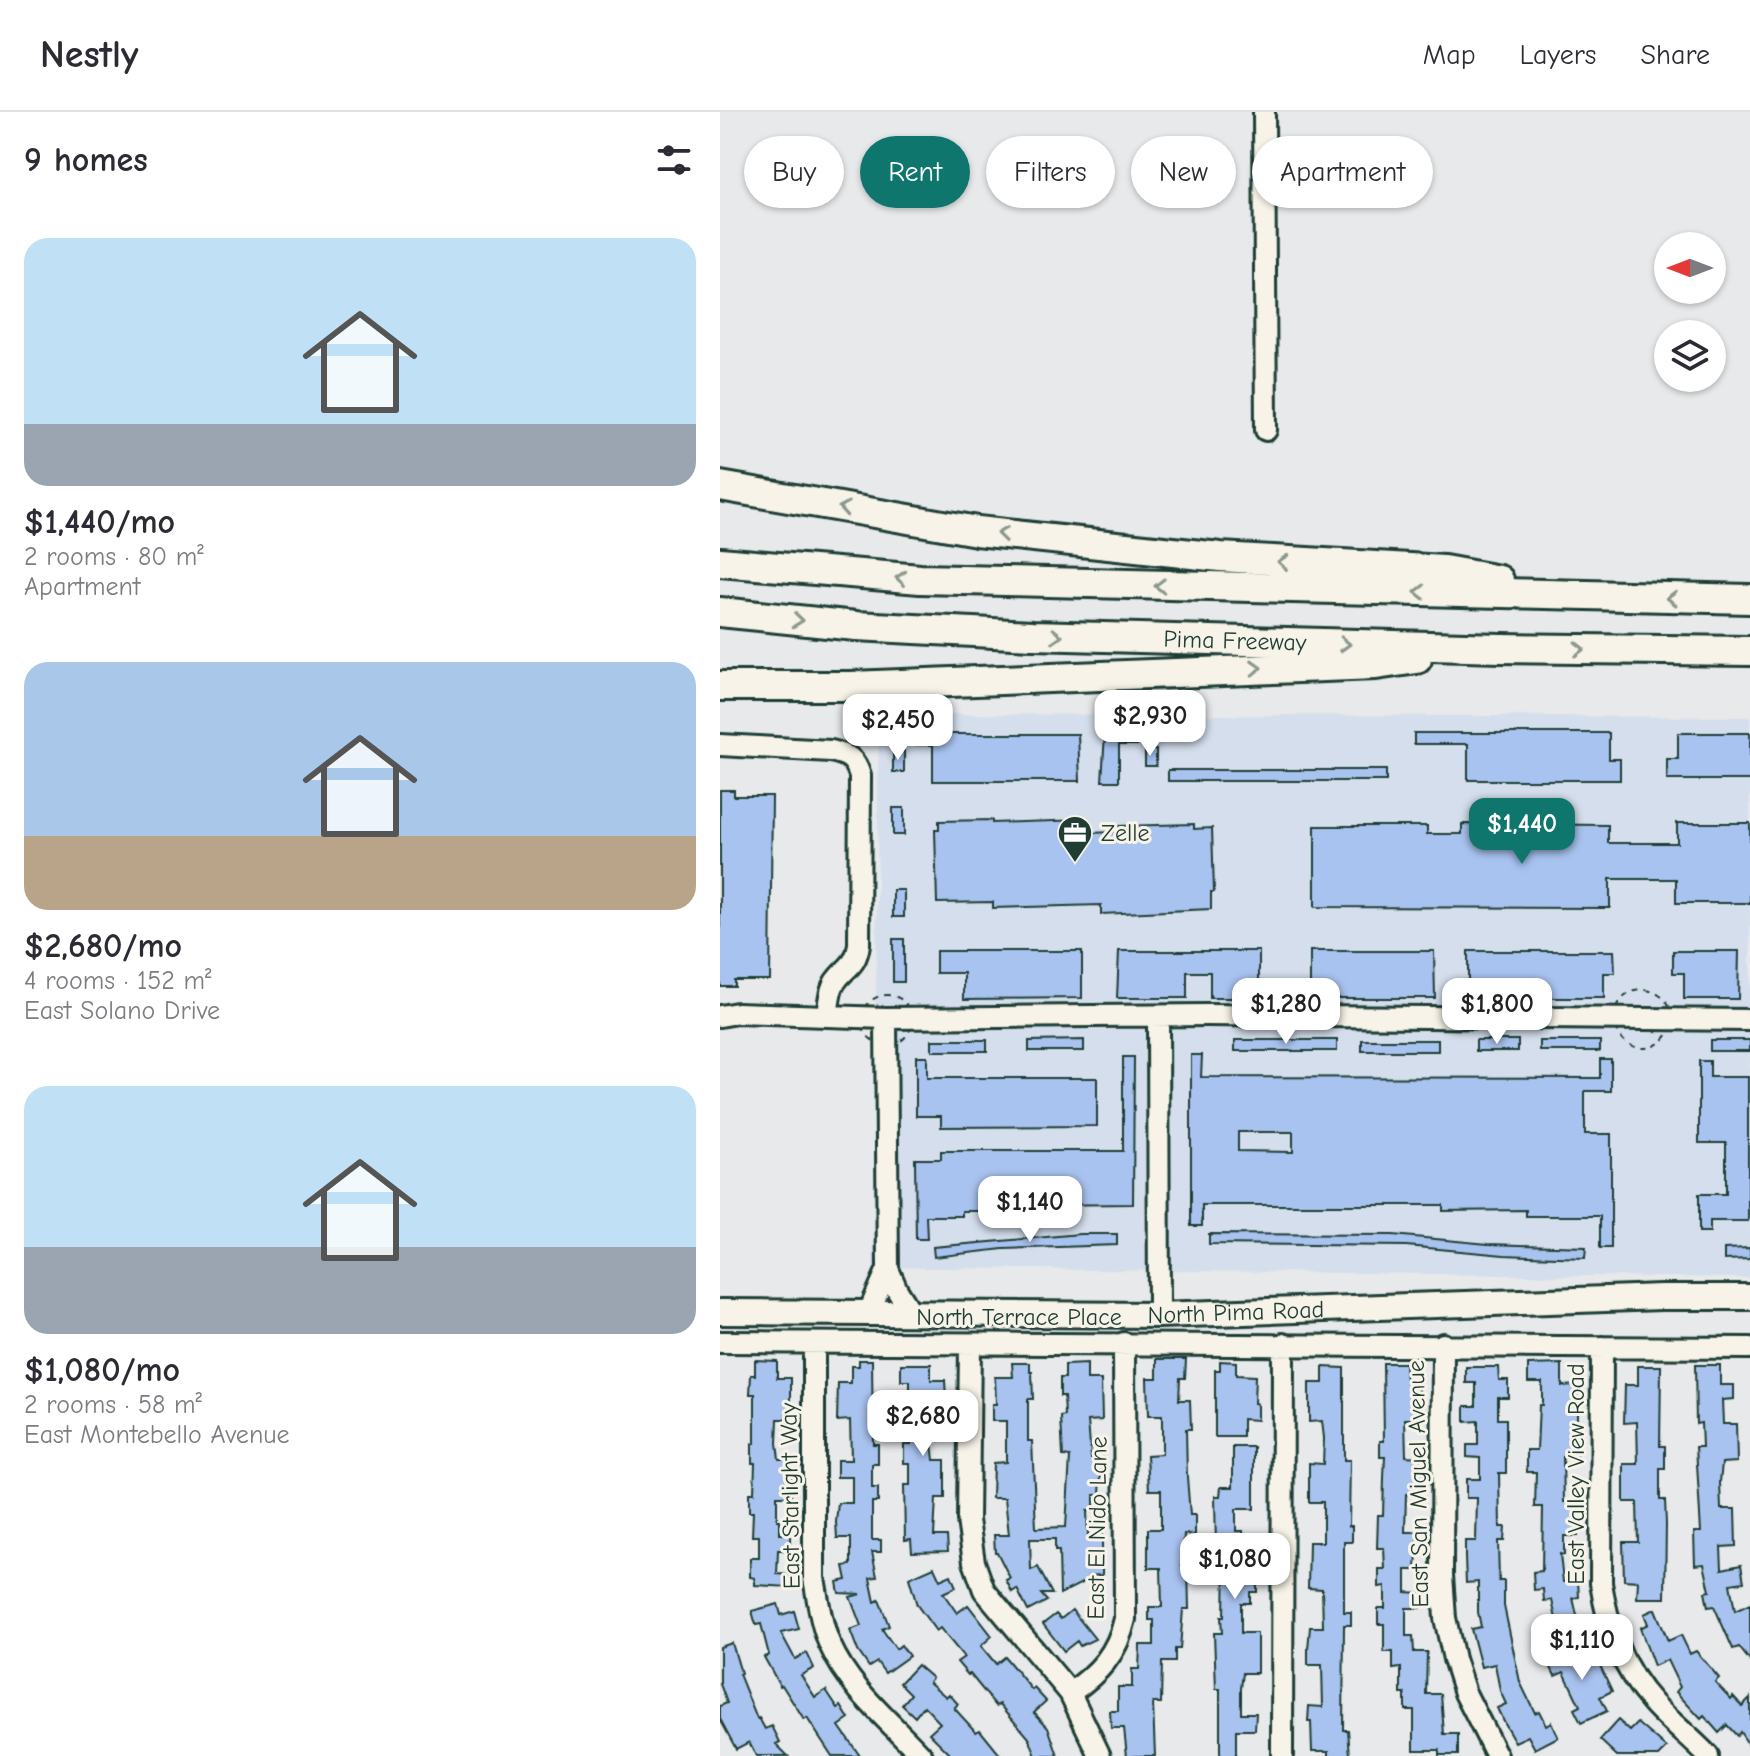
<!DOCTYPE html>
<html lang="en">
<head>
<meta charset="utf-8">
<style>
  body { margin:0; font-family:"Comic Neue",sans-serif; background:#f7f7f7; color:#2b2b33; height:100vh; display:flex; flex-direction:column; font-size:30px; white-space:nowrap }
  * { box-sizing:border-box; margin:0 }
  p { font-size:26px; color:#7c7c81 }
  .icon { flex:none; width:44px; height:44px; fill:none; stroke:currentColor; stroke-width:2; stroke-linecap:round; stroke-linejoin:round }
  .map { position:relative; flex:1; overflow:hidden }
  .drawer { display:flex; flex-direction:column; background:#fff; width:720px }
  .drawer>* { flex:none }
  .banner { position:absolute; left:24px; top:24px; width:760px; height:72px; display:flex; gap:16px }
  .needle { width:52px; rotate:270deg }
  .controls { position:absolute; left:934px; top:120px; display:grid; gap:16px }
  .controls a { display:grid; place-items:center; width:72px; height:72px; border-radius:50%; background:#fff; box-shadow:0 2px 6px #0004; font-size:40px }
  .price { position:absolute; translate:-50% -68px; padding:0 18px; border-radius:16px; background:#fff; color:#222; font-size:26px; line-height:52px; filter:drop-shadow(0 2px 4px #0008) }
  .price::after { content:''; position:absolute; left:50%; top:48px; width:24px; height:18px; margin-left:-12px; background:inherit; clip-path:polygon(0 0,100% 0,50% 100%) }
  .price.active { background:#0f766e; color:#fff }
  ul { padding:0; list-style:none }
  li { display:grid; align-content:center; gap:16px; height:424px; padding:0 24px }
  li span { display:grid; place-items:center; height:248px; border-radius:24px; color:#555 }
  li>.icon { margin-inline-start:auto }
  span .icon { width:144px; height:144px; fill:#fffc; stroke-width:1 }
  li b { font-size:34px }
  h2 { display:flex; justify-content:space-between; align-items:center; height:96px; padding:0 24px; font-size:34px }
  .tag { padding:0 28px; border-radius:36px; background:#fff; box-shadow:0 2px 6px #0004; font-size:28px; line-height:72px }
  .tag.active { background:#0f766e; color:#fff }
  header { display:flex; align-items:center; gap:48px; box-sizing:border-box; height:112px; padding:0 40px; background:#fff; border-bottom:2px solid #e1e1e2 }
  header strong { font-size:38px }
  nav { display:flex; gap:44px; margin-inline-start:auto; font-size:28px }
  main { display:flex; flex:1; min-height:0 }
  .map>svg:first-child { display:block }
</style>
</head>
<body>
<header>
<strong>Nestly</strong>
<nav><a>Map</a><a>Layers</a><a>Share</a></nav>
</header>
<main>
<section class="drawer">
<h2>9 homes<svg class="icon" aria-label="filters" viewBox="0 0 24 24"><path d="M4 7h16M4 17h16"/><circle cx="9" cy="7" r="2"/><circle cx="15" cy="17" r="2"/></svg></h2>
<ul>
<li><span style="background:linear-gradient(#bfe0f5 75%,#9aa5b1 0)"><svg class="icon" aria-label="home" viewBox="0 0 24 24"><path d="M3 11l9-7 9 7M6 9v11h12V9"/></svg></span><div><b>$1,440/mo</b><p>2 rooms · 80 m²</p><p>Apartment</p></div></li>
<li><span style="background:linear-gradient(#a9c7e8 70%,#b9a48a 0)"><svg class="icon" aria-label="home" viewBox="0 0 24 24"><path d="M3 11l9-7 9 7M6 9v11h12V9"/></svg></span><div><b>$2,680/mo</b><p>4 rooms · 152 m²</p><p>East Solano Drive</p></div></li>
<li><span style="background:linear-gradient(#bfe0f5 65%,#9aa5b1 0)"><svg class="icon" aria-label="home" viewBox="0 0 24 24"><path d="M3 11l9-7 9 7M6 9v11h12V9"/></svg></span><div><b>$1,080/mo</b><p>2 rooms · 58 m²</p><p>East Montebello Avenue</p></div></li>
</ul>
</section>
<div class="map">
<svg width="1030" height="1644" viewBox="0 0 1030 1644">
  <rect width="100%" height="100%" fill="#e7e9ea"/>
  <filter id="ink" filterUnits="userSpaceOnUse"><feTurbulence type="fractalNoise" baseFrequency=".0125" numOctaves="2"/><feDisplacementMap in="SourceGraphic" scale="16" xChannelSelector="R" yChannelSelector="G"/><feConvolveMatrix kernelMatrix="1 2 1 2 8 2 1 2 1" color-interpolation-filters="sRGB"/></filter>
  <g filter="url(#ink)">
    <!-- built -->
    <path fill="#d4deec" d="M159 602 1030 605V1166L153 1155Z"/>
    <!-- building -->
    <path fill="#a9c3f0" stroke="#1f3d34" stroke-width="2" fill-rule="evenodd" d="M694 621H889V647H900V668H748V632H694Z
      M958 621H1030V668H947V647H958Z
      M189 622H358L360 669H213V633H189Z
      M385 622H417V633H399V669H382Z
      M425 638H436V654H425Z
      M173 639H184V660H173Z
      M448 658H666V669H448Z
      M0 678H14V684H52L50 868H14V874H0Z
      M173 696H184V723H173Z
      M272 708V711L365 708 366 721 399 720V714L474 712V717L492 716 494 780H491V797L381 802V793L273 796V790L217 791 215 718H219V709Z
      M957 711H1030V791H956V767H890V796L595 795V714H707V722H742V712L888 713V731H957Z
      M173 778H184V805H173Z
      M173 827H184V870H173Z
      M216 839H362V886L244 887V861H216Z
      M399 839H539V886H490V860H467V886H397Z
      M590 839H714L715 886H590Z
      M748 839H894L895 861H884V886H748Z
      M953 839H1019L1018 887H964V861H953Z
      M212 928H267V939H212Z
      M364 928V939H309V929Z
      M515 928H617V939H515Z
      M642 928H718V939H642Z
      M756 928H798V939H756Z
      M990 928H1030V939H990Z
      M820 929H880V939H820Z
      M471 943H482L481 965 880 966V947H891V979H865V1022H891V1136H880V1104H806V1098L723 1099V1093H482V1114H471ZM518 1020H573V1040L518 1039Z
      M196 944H207V966H377V1014L221 1015V1004H196Z
      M403 945H414L413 1092 316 1093V1099H242V1104H206L207 1127H196L195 1047H221V1039H403Z
      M979 949H990V965H1028V1109H990V1120H979V1082H1006V1031H979Z
      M360 1122H397V1133L283 1137 214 1145 213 1135Z
      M489 1122 673 1123 768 1132 866 1135 865 1146 784 1143 686 1134 489 1132Z
      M1030 1136V1147L1004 1148V1137Z
      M437 1247H466L465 1266H460L459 1288H470L471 1317H466L467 1365 470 1403H475V1423L464 1422 462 1454H468L469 1497H463L460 1537H455V1550H442L441 1591H433L435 1644H407L404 1616H391L390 1599H398V1575H412V1557H419L420 1533H434V1508H429V1495H442L441 1456H428V1417H441V1378H429L428 1360 427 1343 442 1342V1304H428L427 1266H437Z
      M35 1248 57 1249V1266H71V1307H58L57 1331 59 1347H70L71 1368V1384H57V1408H60V1422H70V1438H58L57 1462 70 1463V1475L35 1473V1466L30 1465V1446H39V1424H32L33 1400H29V1381H34L35 1351H32V1332H35V1282H30L31 1263H35Z
      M139 1248H152L153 1332H158V1352H152V1376H158V1390H152V1428H161V1440H152L157 1465 150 1466 155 1490 159 1488 169 1514 162 1517 176 1537 181 1533 189 1544 165 1561 157 1550 149 1555 138 1539 130 1518 141 1514 130 1485 141 1482 119 1481 117 1470 127 1468 124 1454 131 1453V1426H117L116 1410 118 1391H132V1365H117V1348H131L130 1308 117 1309 118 1271H131V1254H139Z
      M500 1249 516 1250V1263L535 1264 534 1291 537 1292V1308L523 1307V1325H495V1258H500Z
      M292 1251H310V1260H312L313 1287H308V1329H312L316 1416 346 1415 350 1345 343 1344 341 1305 345 1304 344 1284H340V1266H345V1253L367 1252V1268H381L382 1308 368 1309 371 1346H382L380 1383H374V1399H367L368 1423H382V1463L368 1464V1468L340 1482 339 1439H335V1427H310L311 1458 318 1455 332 1482H321L327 1489 308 1499 297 1477 292 1480 286 1468 290 1466 277 1440H275L274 1423H289L285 1386H272L273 1351 286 1350V1309H272V1292H276L275 1265H293Z
      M663 1251H685L686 1269H699V1307H685L686 1344 700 1345 699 1383 686 1382 685 1420H698L696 1458H686V1480L700 1481V1496H686V1524H693L694 1540H707L706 1582H721L724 1622H738V1643H719V1638H694V1598H685V1582H681V1556L673 1557V1540H664V1512H658V1496H665V1474L659 1475V1457H665L664 1436H657L658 1403H663L664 1366 665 1345H660V1329H664Z
      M181 1252H211V1268H225L227 1306 212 1305V1331L214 1348H225V1386H216L214 1424H227L228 1439 192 1440 191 1427 185 1428 184 1373H190V1351H184V1332H191V1310H183L184 1290H190V1269H181Z
      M842 1252V1274L857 1273V1345H843L844 1390H857L858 1424H844V1443L840 1442 843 1470 858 1469 859 1485 853 1486 861 1521 840 1525 839 1520 832 1522 829 1508 836 1507 832 1488 824 1489 823 1477 814 1478 813 1460 822 1459 823 1395H815L816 1360H807V1338H817L819 1293H822V1270H808V1253Z
      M975 1253H1000V1273H1014V1287L1002 1288 1003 1312H1016L1017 1350 1002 1351 1000 1370 1001 1397H1015L1016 1434 1001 1435 1002 1457 1021 1453 1024 1470 1010 1472 1015 1499 1030 1492V1549L1019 1535 1013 1537 994 1494 988 1495 985 1480 990 1479 984 1452 975 1453 974 1420H981L976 1335H982L981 1311 976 1312Z
      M918 1254H941L940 1334H945V1357H940V1388H945L946 1412 945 1486H917L918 1469 904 1468 903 1430H918L917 1390H904V1352H918L917 1310 904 1311 905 1273H918Z
      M603 1255 624 1256V1348H630L629 1414H632V1430H624V1500H631V1513H624L623 1618H628L630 1643 624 1644H609V1639H592L591 1610H588L589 1594 603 1595 602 1553H588V1537L590 1515H603L602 1477 588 1476 589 1430H603V1390H589V1351L603 1352 604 1326 602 1309 589 1310V1271H603Z
      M746 1255H778L779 1268H788V1285H778V1307H786V1361H779L780 1415H785L784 1429H778L779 1469H784V1494L800 1570 815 1601 819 1599 826 1613 831 1610 838 1625 815 1637 808 1624 795 1630 784 1611 777 1596 786 1592 780 1579 775 1552 761 1555 751 1517 761 1515 758 1500V1470L746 1471 745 1445V1429H756L757 1386H746V1367H760V1346L747 1345V1333H758V1309L745 1310V1294H756V1271H746Z
      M513 1335H534V1397H516V1419H523V1435H537V1480H530V1491H521V1521H537V1561H523L521 1576V1601H536L535 1618H516V1644H500V1577H496L494 1521H502L501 1505H504L505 1451H501V1438H496L495 1384H500L501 1375H513Z
      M214 1455 220 1468 231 1463 236 1475 223 1481 237 1501 248 1493 272 1524 261 1534 276 1552 285 1545 312 1578 314 1576 326 1589 314 1600 328 1615 338 1644H316L309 1626 280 1592 276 1594 250 1562 248 1563 237 1550 244 1545 220 1516 216 1519 197 1493 189 1466Z
      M58 1492 61 1503 74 1499 79 1517 61 1521 75 1547 87 1541 94 1556 81 1563 95 1585 106 1578 118 1596 121 1594 129 1607 119 1614 140 1644H112L87 1606 84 1608 62 1573 60 1574 44 1545 49 1543 41 1512 36 1513 32 1499Z
      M935 1497 948 1529 961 1523 970 1542 976 1539 999 1566 995 1570 1011 1587 1013 1584 1022 1594 1030 1586V1635L1020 1620 1017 1624 1007 1613 999 1621 984 1604 981 1607 956 1580 960 1575 947 1548 934 1554 920 1516 928 1512 924 1502Z
      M352 1498 375 1527 360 1534 357 1529 344 1539 323 1512 336 1502 341 1507Z
      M12 1531 21 1561 19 1562 37 1607 39 1606 45 1617 52 1614 60 1630 56 1632 68 1644H36L29 1630 16 1637 0 1607V1594L7 1591 0 1572V1535Z
      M850 1534 855 1544 859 1543 863 1551 876 1545 892 1579 880 1585 887 1599 861 1611 854 1597 860 1594 844 1560 835 1564 826 1545Z
      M197 1553 212 1566 209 1570 226 1585 229 1582 238 1592 234 1596 256 1620 260 1618 281 1644H232L209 1621 220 1611 204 1594 195 1605 182 1593 191 1582 180 1571Z
      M898 1608 910 1619 918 1611 947 1636 939 1644H897L880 1628Z"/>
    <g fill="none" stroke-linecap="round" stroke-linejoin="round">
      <defs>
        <path id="minor" d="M544 0 546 318
          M0 633 111 639C128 643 135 646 140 664L139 832C136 855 126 854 115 870 109 879 109 893 107 903
          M0 904 17 901 166 906 487 903 1030 908
          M438 904 439 1203
          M168 1157 177 1178 192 1202
          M148 1202 168 1157 166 906
          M0 1230 1030 1236
          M94 1231V1466C98 1488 101 1513 110 1533 130 1578 170 1609 202 1644
          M250 1232 248 1408 254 1450 264 1478 350 1581 380 1644
          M723 1232 722 1463 725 1506 734 1547 745 1581 777 1644
          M882 1235 881 1471C888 1517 902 1557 933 1591 950 1610 971 1626 988 1644
          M350 1581C379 1561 397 1542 405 1507L404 1231
          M562 1644 563 1232"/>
        <g id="major">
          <path id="s1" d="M0 1200 439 1203 941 1185H1030"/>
        </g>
        <g id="highway">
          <path d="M0 374 257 419 500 445 724 458 779 468"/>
          <path d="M0 450 200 467 1030 487"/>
          <path id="s2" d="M0 500 136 514 313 523 781 536 1030 539"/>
          <path d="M0 574H131L656 553 697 547"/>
        </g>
      </defs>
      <!-- minor casing -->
      <use href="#minor" stroke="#1f3d34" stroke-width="26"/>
      <!-- major casing -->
      <use href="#major" stroke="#1f3d34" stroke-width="30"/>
      <!-- highway casing -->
      <use href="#highway" stroke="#1f3d34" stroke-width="34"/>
      <!-- path -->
      <path stroke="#1f3d34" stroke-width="2" stroke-dasharray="6 6" stroke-linecap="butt" d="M894 907a29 29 0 1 1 58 0a29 29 0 1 1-58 0Z
        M142 908a25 25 0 1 1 50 0a25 25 0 1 1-50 0Z"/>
      <!-- minor -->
      <use href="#minor" stroke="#f7f3e8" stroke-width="20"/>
      <!-- major -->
      <use href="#major" stroke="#f7f3e8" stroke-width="24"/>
      <!-- highway -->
      <use href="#highway" stroke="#f7f3e8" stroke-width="28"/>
    </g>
    <!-- one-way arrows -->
    <defs><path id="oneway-chevron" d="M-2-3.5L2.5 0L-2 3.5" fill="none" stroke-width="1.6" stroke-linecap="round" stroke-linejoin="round" transform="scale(2)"/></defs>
    <g stroke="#8b988e">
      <use href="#oneway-chevron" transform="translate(124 396) rotate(-170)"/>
      <use href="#oneway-chevron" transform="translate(282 422) rotate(-173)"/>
      <use href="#oneway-chevron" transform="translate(563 450) rotate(-175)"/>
      <use href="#oneway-chevron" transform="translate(181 466) rotate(-175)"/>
      <use href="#oneway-chevron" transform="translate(440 474) rotate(-179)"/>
      <use href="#oneway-chevron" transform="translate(700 480) rotate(-179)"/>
      <use href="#oneway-chevron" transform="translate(952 486) rotate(-179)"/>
      <use href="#oneway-chevron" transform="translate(78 508) rotate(6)"/>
      <use href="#oneway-chevron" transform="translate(337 524) rotate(2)"/>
      <use href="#oneway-chevron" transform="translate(625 532) rotate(2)"/>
      <use href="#oneway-chevron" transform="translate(859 537) rotate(1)"/>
      <use href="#oneway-chevron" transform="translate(536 556) rotate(-2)"/>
    </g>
  </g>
  <!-- icons -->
  <defs>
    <symbol id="office-pin" viewBox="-11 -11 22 30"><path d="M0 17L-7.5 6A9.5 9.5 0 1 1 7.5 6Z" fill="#1f3d34" stroke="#f7f3e8"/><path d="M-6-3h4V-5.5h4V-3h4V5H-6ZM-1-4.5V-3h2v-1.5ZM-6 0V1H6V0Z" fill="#fff"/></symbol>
  </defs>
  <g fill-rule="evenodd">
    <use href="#office-pin" x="335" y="701" width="40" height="54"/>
  </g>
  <g text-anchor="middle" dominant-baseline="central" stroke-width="6" stroke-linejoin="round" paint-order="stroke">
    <!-- street labels -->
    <g font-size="24" fill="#1f3d34" stroke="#f7f3e8">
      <text stroke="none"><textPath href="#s2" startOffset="516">Pima Freeway</textPath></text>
      <text stroke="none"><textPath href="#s1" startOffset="516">North Pima Road</textPath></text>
      <text x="299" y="1205">North Terrace Place</text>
      <text transform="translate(856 1362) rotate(-90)">East Valley View Road</text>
      <text transform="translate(698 1372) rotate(-91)">East San Miguel Avenue</text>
      <text transform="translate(70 1384) rotate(-91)">East Starlight Way</text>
      <text transform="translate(377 1416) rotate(-89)">East El Nido Lane</text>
    </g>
    <!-- poi labels -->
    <g font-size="24" fill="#1f3d34" stroke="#f7f3e8" text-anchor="start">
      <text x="381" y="721">Zelle</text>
    </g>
  </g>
</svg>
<div class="controls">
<a><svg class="needle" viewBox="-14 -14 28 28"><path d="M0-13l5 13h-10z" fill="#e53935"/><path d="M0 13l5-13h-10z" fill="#7c7c81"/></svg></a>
<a><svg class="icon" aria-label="layers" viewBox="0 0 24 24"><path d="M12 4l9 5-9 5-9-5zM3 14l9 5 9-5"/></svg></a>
</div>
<b class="price" style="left:430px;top:646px">$2,930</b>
<b class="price" style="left:178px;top:650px">$2,450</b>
<b class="price active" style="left:802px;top:754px">$1,440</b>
<b class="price" style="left:566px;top:934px">$1,280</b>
<b class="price" style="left:777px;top:934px">$1,800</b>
<b class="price" style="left:310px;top:1132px">$1,140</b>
<b class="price" style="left:203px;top:1346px">$2,680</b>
<b class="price" style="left:515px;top:1489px">$1,080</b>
<b class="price" style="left:862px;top:1570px">$1,110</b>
<div class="banner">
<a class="tag">Buy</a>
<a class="tag active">Rent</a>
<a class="tag">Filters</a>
<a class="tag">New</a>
<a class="tag">Apartment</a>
</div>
</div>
</main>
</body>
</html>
